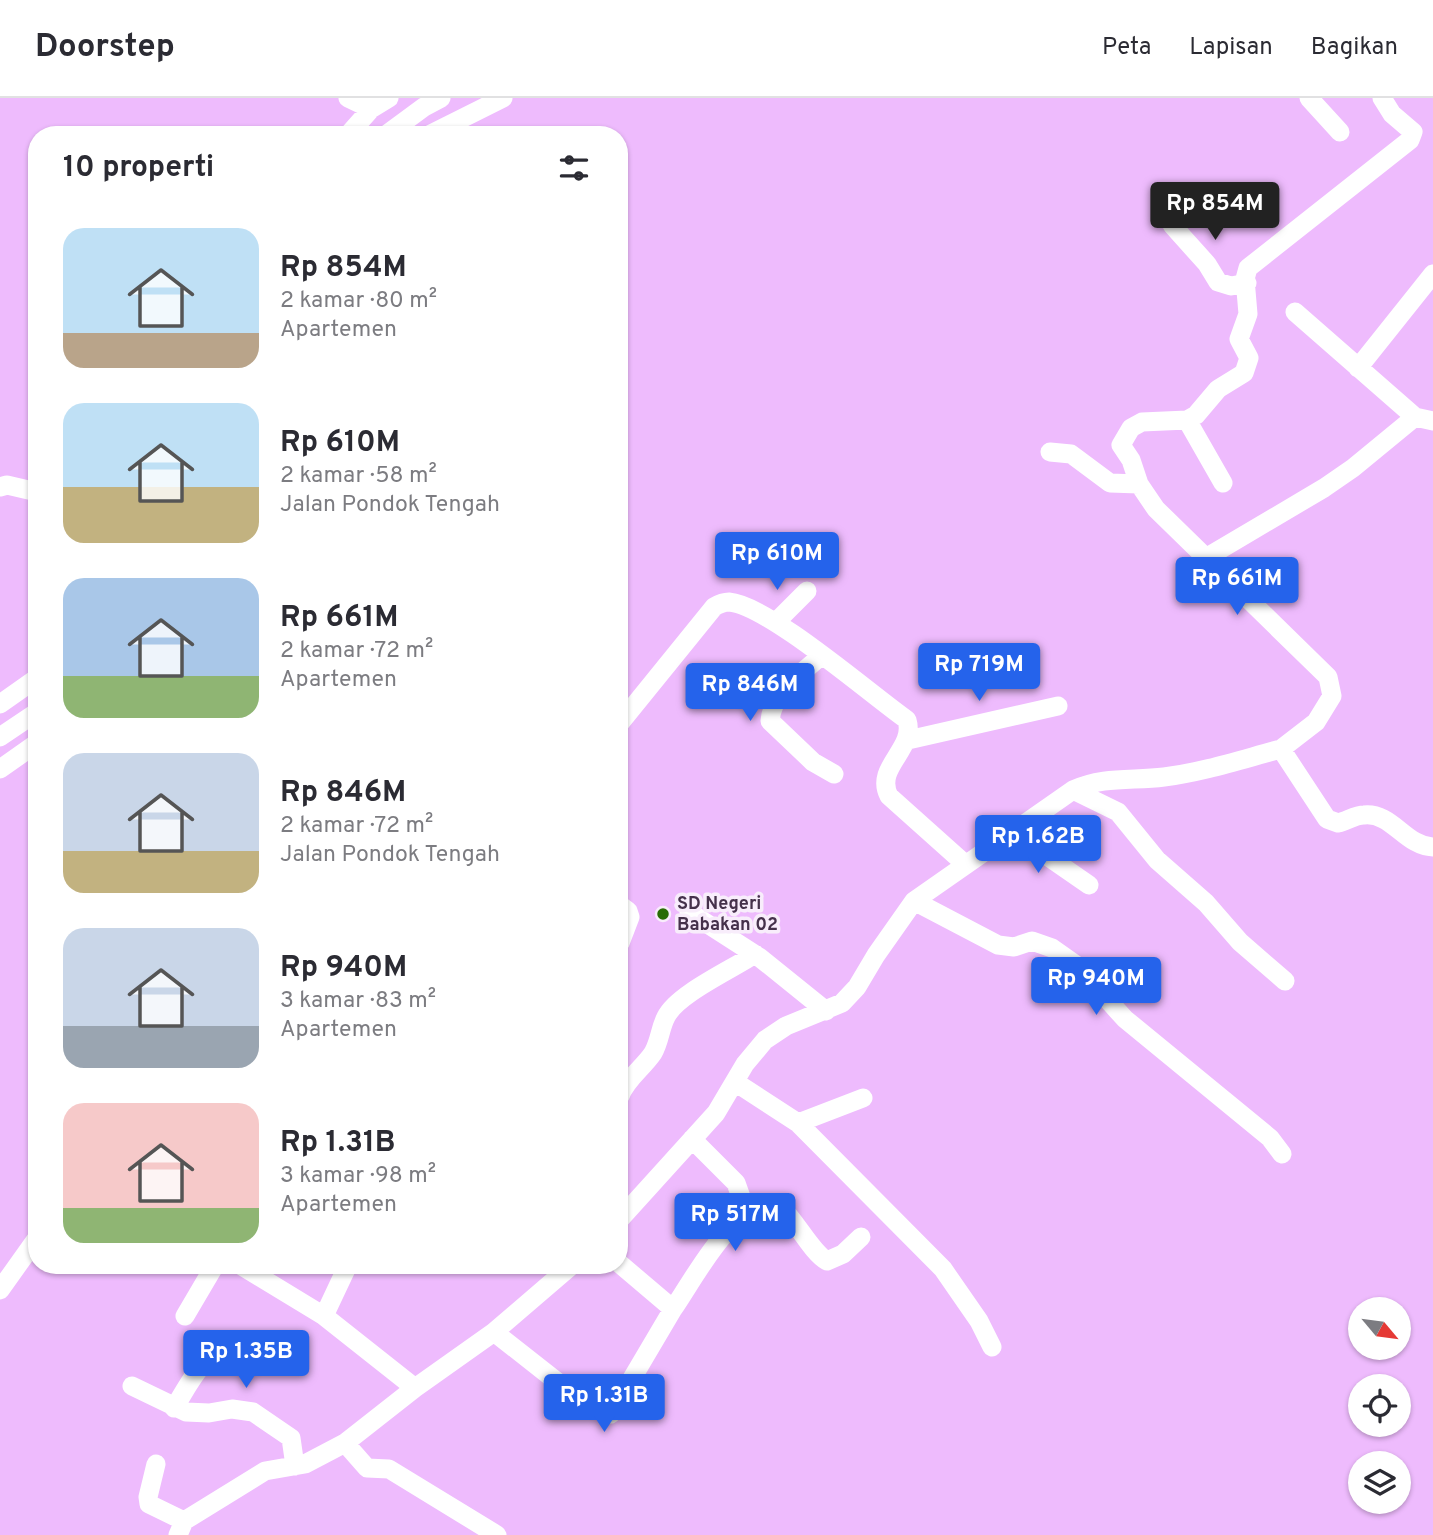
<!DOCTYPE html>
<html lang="id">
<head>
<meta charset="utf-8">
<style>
  body { margin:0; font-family:Overpass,sans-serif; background:#f7f7f7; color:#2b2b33; height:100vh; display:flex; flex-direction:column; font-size:26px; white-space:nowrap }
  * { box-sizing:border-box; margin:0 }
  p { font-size:23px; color:#7c7c81 }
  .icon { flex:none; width:38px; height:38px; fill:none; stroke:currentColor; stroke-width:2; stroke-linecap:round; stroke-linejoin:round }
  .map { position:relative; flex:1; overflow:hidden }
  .sheet { position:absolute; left:28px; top:28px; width:600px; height:1148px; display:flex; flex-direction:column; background:#fff; border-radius:28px; box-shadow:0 2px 5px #0004 }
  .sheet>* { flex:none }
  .needle { width:46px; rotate:119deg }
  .fabs { position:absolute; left:1348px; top:1199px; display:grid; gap:14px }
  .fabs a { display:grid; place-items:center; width:63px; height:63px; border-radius:50%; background:#fff; box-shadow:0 2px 5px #0004; font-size:35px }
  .price { position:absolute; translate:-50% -60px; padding:0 16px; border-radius:7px; background:#2563eb; color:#fff; font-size:23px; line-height:46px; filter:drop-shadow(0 2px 4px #0008) }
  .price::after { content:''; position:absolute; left:50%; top:42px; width:21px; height:16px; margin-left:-10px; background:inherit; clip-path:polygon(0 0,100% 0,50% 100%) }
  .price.active { background:#222; color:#fff }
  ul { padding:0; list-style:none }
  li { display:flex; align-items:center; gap:21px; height:175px; padding:0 35px }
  li span { display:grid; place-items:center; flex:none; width:196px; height:140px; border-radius:21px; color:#555 }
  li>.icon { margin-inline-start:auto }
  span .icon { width:84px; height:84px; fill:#fffc; stroke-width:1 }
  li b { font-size:30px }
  h2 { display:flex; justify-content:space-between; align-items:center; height:84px; padding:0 35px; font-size:30px }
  header { display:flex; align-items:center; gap:42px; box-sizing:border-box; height:98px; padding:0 35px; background:#fff; border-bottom:2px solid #e1e1e2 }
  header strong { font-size:33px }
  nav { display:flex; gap:38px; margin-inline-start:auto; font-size:24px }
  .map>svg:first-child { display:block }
</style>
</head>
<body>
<header>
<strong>Doorstep</strong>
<nav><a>Peta</a><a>Lapisan</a><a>Bagikan</a></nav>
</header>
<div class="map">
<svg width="1433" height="1437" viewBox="0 0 1433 1437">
  <rect width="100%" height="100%" fill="#eebbfd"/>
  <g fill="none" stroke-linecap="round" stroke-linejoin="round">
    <!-- minor -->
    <path stroke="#fff" stroke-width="19" d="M348 0 371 11
      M1309 0 1340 34
      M348 37 371 11 389 0
      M386 37 424 9 441 0
      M429 37 503 0
      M1172 127 1207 166 1218 184 1231 188 1247 185
      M1295 214 1415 319 1433 323
      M1358 270 1433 176
      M1187 322 1223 385
      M1050 354 1071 356 1110 385 1139 386
      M0 389 7 387 37 394
      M1204 461 1324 390 1353 370 1415 319
      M776 524 807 493
      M821 558C802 575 772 595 770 623L813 664 834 676
      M0 606 37 580
      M620 625 714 509C719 506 723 504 729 504 768 507 870 596 907 622 916 651 874 669 889 698L965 766
      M0 639 37 614
      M908 642 1058 608
      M1281 651 1316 624 1332 598 1328 579 1156 411 1139 386 1131 362 1121 347 1131 330 1142 324 1187 322 1196 317 1218 291 1244 275 1249 260 1239 241 1248 216 1245 181 1248 170 1410 42 1413 34 1392 16 1382 0
      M0 671 37 645
      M1073 692 1118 714 1157 762 1206 805 1240 844 1285 883
      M1011 733 1089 787
      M914 803 998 847 1014 849 1032 843 1052 850 1093 879 1107 901 1125 921 1270 1040 1282 1056
      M620 807 628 813 630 819 620 845
      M689 814 759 859 826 913
      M735 984 798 1025 943 1171 979 1223 992 1249
      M620 998C626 981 643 970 653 955 660 943 660 930 666 919 677 896 733 871 755 856
      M798 1025 863 1000
      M692 1041 736 1085 747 1116
      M620 1121 716 1015 745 966 765 942 786 928 842 905 857 889 876 857 914 803 1073 692C1104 678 1132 683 1164 679 1204 674 1243 661 1281 651L1327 721 1338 725C1347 723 1355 717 1364 717 1392 714 1405 748 1433 749
      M620 1166 673 1211C695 1180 734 1100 779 1107 796 1122 811 1154 827 1163L843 1156 861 1139
      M240 1167 324 1218
      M348 1167 324 1218 415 1290
      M0 1192 37 1140
      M185 1218 215 1167
      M494 1234 574 1297 611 1316 673 1211
      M132 1288 186 1314 209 1315 232 1311 253 1314 291 1340 295 1368
      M174 1310C191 1284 203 1251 238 1250
      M345 1345 367 1370 389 1371 497 1437
      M156 1366 148 1399 149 1406 184 1423
      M178 1437 184 1423 265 1373 305 1366 345 1345 415 1290 494 1234 572 1167"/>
  </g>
  <!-- markers -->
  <circle fill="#286c04" stroke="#f8edfb" stroke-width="2.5" cx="663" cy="816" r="7"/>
  <g text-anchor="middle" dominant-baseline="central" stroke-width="7" stroke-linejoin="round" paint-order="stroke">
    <!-- poi labels -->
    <g font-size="18" font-weight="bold" fill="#45314b" stroke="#f8edfb" text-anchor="start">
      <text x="677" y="806">SD Negeri<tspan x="677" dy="21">Babakan 02</tspan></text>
    </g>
  </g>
</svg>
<div class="fabs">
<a><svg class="needle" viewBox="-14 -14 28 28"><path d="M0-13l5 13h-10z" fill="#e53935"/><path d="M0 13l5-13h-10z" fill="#7c7c81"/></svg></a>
<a><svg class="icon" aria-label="locate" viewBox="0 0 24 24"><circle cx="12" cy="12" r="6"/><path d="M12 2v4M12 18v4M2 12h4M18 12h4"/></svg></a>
<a><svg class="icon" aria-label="layers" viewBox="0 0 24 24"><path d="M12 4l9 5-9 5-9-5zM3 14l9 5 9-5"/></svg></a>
</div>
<b class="price active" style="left:1215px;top:144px">Rp 854M</b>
<b class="price" style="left:777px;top:494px">Rp 610M</b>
<b class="price" style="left:1237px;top:519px">Rp 661M</b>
<b class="price" style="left:979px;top:605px">Rp 719M</b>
<b class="price" style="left:750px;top:625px">Rp 846M</b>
<b class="price" style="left:1038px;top:777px">Rp 1.62B</b>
<b class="price" style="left:1096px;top:919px">Rp 940M</b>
<b class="price" style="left:735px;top:1155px">Rp 517M</b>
<b class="price" style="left:246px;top:1292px">Rp 1.35B</b>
<b class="price" style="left:604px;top:1336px">Rp 1.31B</b>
<section class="sheet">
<h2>10 properti<svg class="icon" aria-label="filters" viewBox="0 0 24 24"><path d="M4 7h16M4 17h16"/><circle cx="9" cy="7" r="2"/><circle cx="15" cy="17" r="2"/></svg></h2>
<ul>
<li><span style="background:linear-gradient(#bfe0f5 75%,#b9a48a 0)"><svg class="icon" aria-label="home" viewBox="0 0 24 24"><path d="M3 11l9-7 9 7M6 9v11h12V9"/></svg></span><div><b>Rp 854M</b><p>2 kamar · 80 m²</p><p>Apartemen</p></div></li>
<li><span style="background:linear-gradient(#bfe0f5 60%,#c2b280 0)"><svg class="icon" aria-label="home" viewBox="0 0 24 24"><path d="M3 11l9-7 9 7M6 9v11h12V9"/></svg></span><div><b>Rp 610M</b><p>2 kamar · 58 m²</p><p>Jalan Pondok Tengah</p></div></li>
<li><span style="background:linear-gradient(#a9c7e8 70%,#8fb573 0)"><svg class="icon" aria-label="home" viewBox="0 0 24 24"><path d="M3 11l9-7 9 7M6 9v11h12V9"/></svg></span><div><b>Rp 661M</b><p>2 kamar · 72 m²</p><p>Apartemen</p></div></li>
<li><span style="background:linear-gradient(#c9d6e8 70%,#c2b280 0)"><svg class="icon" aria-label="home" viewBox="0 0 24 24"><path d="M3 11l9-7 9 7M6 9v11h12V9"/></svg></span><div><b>Rp 846M</b><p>2 kamar · 72 m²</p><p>Jalan Pondok Tengah</p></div></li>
<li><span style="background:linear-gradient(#c9d6e8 70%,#9aa5b1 0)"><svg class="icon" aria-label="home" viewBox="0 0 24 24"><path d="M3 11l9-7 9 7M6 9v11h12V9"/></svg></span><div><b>Rp 940M</b><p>3 kamar · 83 m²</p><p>Apartemen</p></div></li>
<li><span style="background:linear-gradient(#f6c9c9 75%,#8fb573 0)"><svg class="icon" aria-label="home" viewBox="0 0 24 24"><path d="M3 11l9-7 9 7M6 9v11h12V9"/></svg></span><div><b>Rp 1.31B</b><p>3 kamar · 98 m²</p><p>Apartemen</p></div></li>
</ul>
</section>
</div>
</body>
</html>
